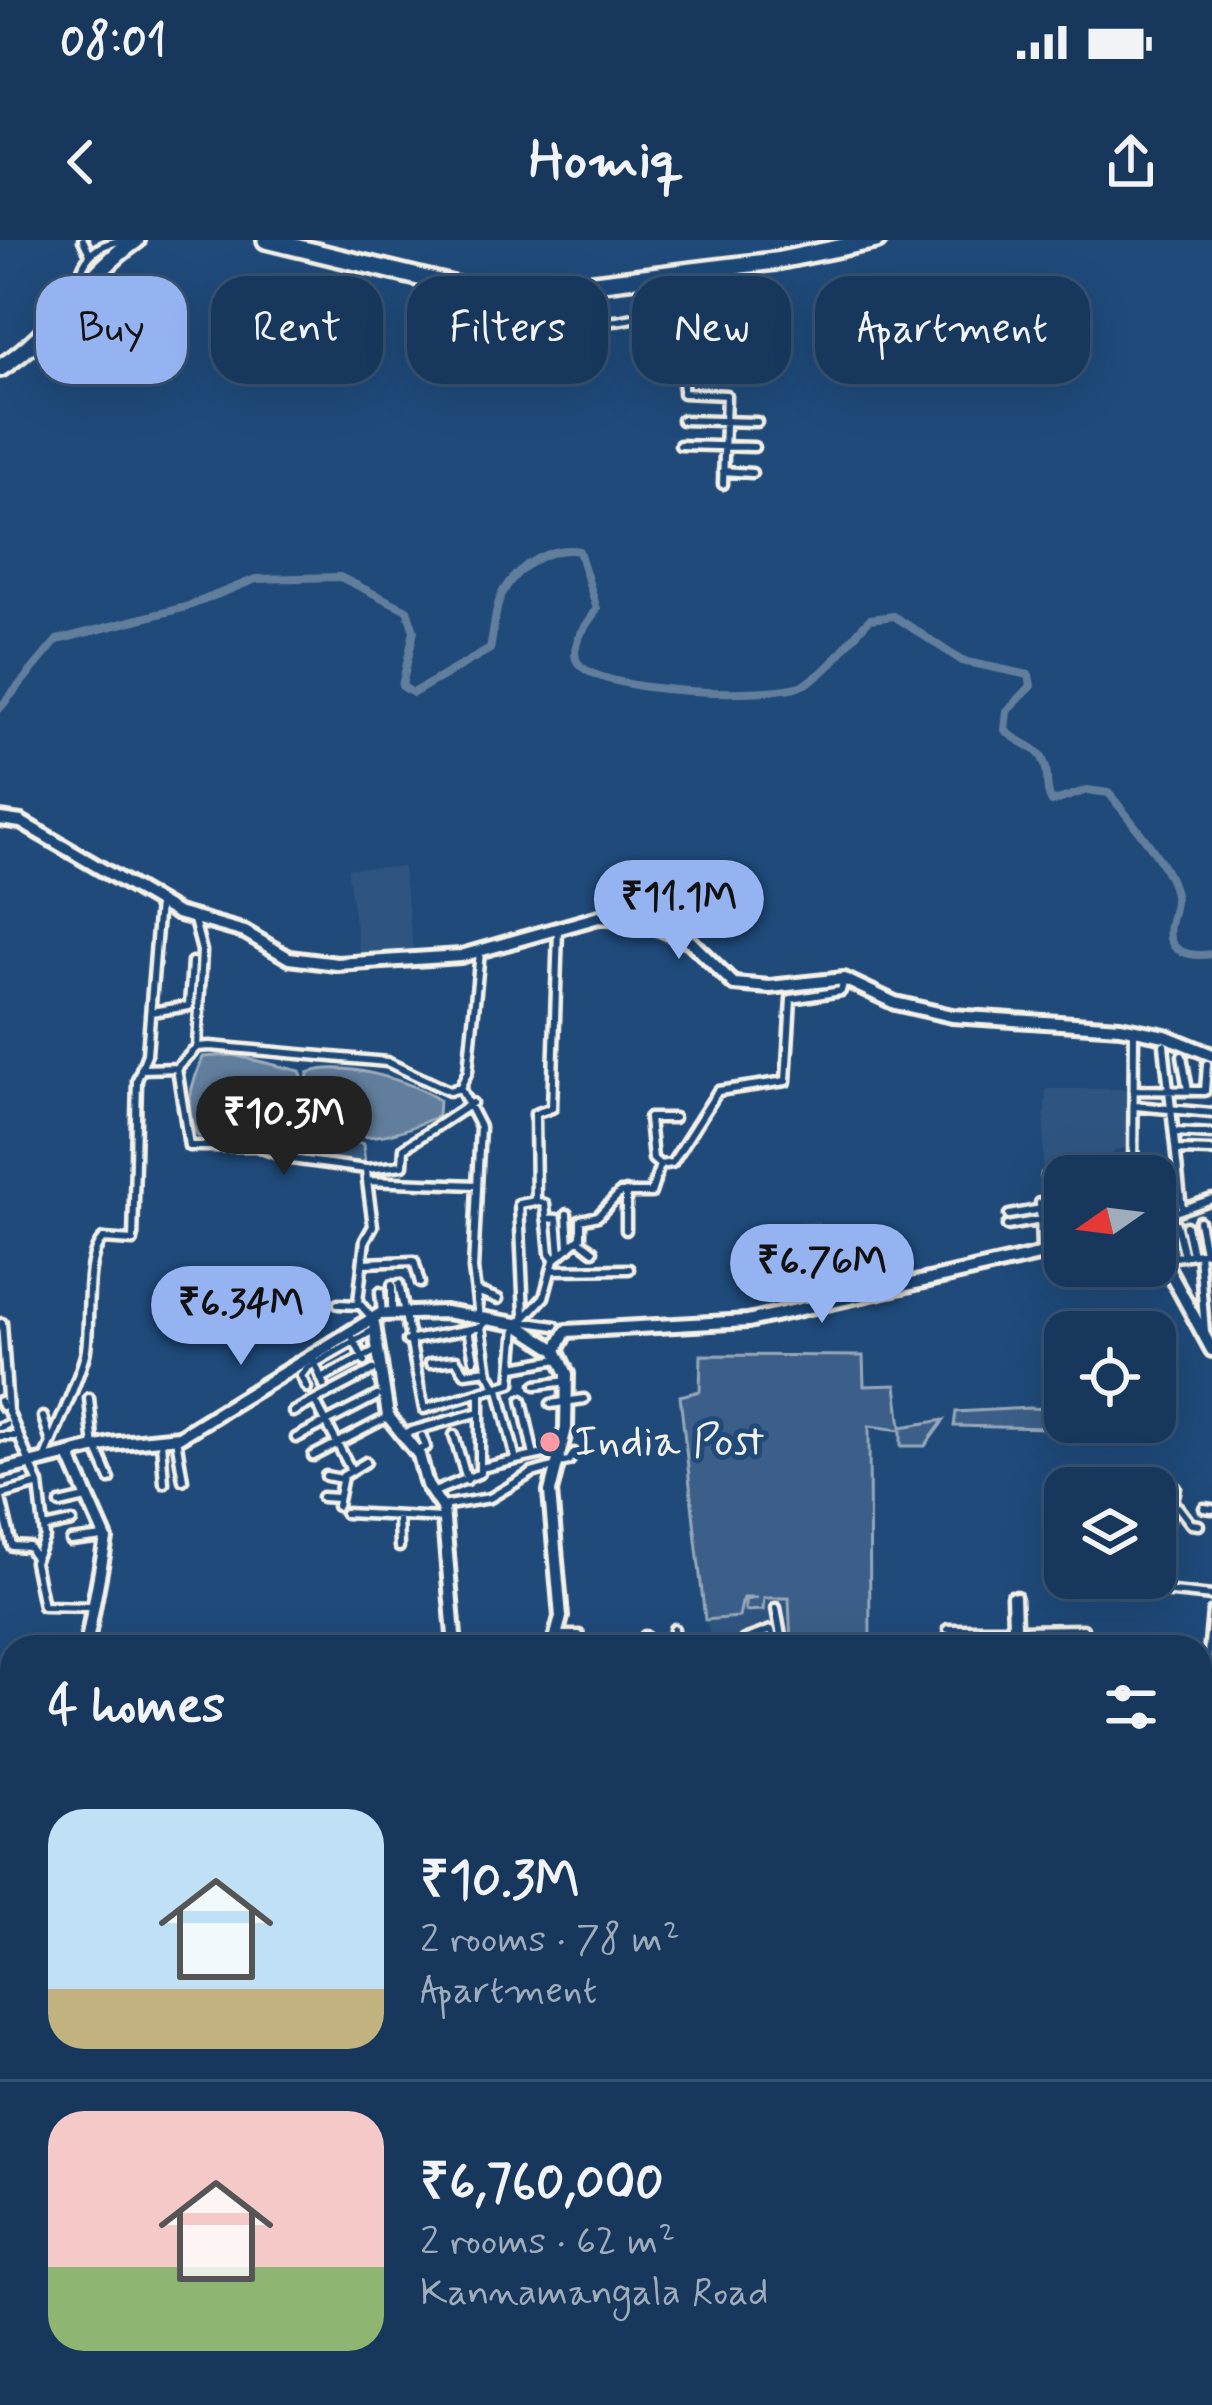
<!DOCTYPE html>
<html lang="en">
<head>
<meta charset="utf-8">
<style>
  body { margin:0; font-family:Mynerve,sans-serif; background:#203f62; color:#f1f3f6; height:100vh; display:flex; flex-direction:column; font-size:45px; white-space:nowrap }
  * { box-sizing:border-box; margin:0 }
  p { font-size:39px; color:#9eacbb }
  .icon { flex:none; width:66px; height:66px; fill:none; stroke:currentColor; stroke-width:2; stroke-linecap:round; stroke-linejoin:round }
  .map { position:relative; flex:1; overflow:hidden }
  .details { position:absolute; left:0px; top:1395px; width:1212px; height:771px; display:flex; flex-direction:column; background:#17385c; border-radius:36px 36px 0 0; box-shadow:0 12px 48px #0002,0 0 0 3px #365272 }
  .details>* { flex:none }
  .hud { position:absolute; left:36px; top:36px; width:1140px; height:108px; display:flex; gap:24px }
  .needle { width:78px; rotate:256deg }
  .tools { position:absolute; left:1044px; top:915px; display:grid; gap:24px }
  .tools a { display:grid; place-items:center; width:132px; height:132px; border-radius:24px; background:#17385c; box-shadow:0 12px 48px #0002,0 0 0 3px #365272; font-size:60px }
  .price { position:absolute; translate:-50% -102px; padding:0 27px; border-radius:42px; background:#95b2f1; color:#111; font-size:39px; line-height:78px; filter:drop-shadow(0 3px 6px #0008) }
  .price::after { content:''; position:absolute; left:50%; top:72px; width:36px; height:27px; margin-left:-18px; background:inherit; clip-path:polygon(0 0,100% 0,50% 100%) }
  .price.active { background:#222; color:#fff }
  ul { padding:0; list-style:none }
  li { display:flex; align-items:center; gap:36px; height:300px; padding:0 48px }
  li+li { border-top:3px solid #365272 }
  li span { display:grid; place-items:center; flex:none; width:336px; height:240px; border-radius:36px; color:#555 }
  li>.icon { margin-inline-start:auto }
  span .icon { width:144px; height:144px; fill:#fffc; stroke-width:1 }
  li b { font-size:51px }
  h2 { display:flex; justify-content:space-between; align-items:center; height:144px; padding:0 48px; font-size:51px }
  .chip { padding:0 42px; border-radius:36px; background:#17385c; box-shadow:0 12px 48px #0002,0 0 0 3px #365272; font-size:42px; line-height:108px }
  .chip.active { background:#95b2f1; color:#111 }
  .status { display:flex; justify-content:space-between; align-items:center; height:84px; padding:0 60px; background:#17385c; direction:ltr }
  .status svg { height:33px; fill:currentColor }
  header { display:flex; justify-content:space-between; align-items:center; height:156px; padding:0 48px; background:#17385c; font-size:54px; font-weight:700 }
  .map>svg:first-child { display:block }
</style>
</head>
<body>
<div class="status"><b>08:01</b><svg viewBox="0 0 49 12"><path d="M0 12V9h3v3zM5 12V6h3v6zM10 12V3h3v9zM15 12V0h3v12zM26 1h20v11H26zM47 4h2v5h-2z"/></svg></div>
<header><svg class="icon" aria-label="back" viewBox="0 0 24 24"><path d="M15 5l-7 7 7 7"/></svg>Homiq<svg class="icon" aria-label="share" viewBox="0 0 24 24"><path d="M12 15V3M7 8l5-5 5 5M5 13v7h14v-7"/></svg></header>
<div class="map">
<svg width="1212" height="2165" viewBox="0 0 1212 2165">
  <rect width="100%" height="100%" fill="#1f4a7a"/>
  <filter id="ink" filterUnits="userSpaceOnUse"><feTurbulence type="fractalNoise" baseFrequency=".00833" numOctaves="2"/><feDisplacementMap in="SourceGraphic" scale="24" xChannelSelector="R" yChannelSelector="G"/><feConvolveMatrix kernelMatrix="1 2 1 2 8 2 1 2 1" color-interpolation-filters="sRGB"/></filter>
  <g filter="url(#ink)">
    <!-- built -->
    <path fill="#2d5581" d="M403 627 414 714 360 715 347 628Z
      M1046 849H1131L1128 907 1114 911 1115 918 1091 930V936H1082L1081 924 1042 939Z
      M819 981 821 1018H757L756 986Z
      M742 1358H790V1379L713 1407 705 1379Z
      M12 1992V2154H248L254 2165H0V1993Z"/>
    <!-- green -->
    <path fill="#3a5f88" stroke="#97a8b8" stroke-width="3" d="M305 887 363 904 365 925 303 914Z
      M701 1115 863 1116 864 1146 896 1145 901 1187 944 1180 925 1206H901V1190L869 1186 870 1407H791L789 1358H764L763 1370 745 1371V1360L757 1358H743L739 1377 705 1380 680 1156 700 1151Z
      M1029 1168 1065 1170V1182H1093L1092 1189 954 1186 956 1172Z
      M12 1734V1951L0 1898V1736Z
      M483 2154H821L829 2165H490Z"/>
    <!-- water -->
    <path fill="#627e9d" stroke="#9cacbb" stroke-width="3" d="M233 815 300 831 306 848 308 833C342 820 409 840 439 860L438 876C388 899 343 913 309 862V884H244L212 897 198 896C182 868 192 844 203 817Z"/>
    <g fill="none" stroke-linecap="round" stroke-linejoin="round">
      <!-- river -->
      <path stroke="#627e9d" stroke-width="8" d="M0 468 57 400 186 367 256 339 340 337 407 370 414 391 402 446 413 453 490 409C494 392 495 364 504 350 520 324 551 306 579 311L597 369C588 383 571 402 576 419 588 455 774 459 805 444 832 430 848 400 870 379L894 376 962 421 1029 435 1031 446 1007 471 1005 490C1016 503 1038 505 1044 522 1050 536 1044 549 1052 562L1087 550 1109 553C1127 577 1171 626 1175 655 1177 669 1165 688 1171 701 1177 716 1199 716 1212 714"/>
      <defs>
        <path id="street" d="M83 0 90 14
          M703 33V71L685 75 683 153 726 155 723 244
          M79 51C78 19 98 0 129 1
          M461 51V62C510 78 596 91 644 75L642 42
          M682 180 757 182
          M680 205 754 207
          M723 231 752 233
          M194 680 202 711 197 807
          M151 772 189 766 192 722
          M1164 805 1182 969
          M1182 816 1188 850
          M177 828 189 906H256L291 919 366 929 367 941 477 945
          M141 829 177 828 197 807 210 806 387 822 449 851 460 848
          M460 848 480 887 473 1029 479 1077
          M460 848 468 831 480 712
          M1136 850 1205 851 1207 824
          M1136 866 1212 873
          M1175 892 1212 894
          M1178 910 1212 911
          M660 925 653 919 649 878H674
          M366 929 403 925 404 908 472 863
          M1047 936 1056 1011
          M1133 936 1134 790
          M367 941 373 986 365 1000 358 1062 372 1078
          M626 952V990
          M536 961 545 964 550 1013 555 1019
          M1040 963 1041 1014
          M567 974 569 1008
          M1009 975 1041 969
          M546 978 557 979 560 1015
          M1155 979 1212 959
          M1199 981 1205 1012
          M1176 984 1184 1016
          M1167 985 1175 1017
          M1007 986 1041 980
          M1186 986 1192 1014
          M579 1000 593 1011
          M1199 1013 1205 1092
          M1163 1019 1212 1011
          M363 1023 414 1021 420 1043
          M553 1030 629 1029
          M399 1044 424 1169 511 1143 516 1087
          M392 1045V1073
          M476 1051 498 1059
          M380 1052 382 1074
          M338 1064 358 1065
          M524 1075 519 964 536 961 535 874 552 868 558 690
          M520 1081 555 1086
          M519 1084 544 1057 554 1020 581 997V980L598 976 620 953H651L660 925 672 923 718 851 786 841 791 759 841 751 844 739
          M481 1087 488 1133 497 1149
          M468 1090 474 1120
          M353 1098 365 1122
          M407 1101 481 1087 488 1080
          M314 1121 324 1145
          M430 1123 456 1120 465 1133 487 1130
          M514 1127 558 1119
          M321 1139 377 1110
          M536 1145 568 1141
          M307 1148 301 1136 307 1128 372 1091
          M499 1149 516 1220 558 1211
          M89 1158 94 1209
          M522 1160 534 1216
          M0 1161 2 1166
          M315 1161 351 1230
          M551 1164 584 1159
          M293 1172 373 1130
          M43 1177 51 1203
          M0 1187 6 1185
          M405 1193 476 1173
          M454 1195 467 1240
          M0 1196H16
          M176 1198 183 1240
          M296 1198 377 1156
          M161 1201 164 1243
          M97 1209 110 1239
          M418 1210 426 1207 422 1196
          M313 1216 388 1177
          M44 1220C57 1186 75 1150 85 1115 92 1087 82 1018 103 999L133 1001 137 840 147 814 159 663
          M559 1223 569 1221 574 1213
          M481 1228 516 1220
          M326 1236 342 1239
          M39 1244 45 1297 34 1322 43 1366 93 1367
          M1111 1248 1112 1237
          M1136 1248 1137 1239
          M432 1253 480 1233V1154
          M0 1254 12 1306 29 1307 35 1318
          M0 1255 39 1244 8 1171 2 1083
          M1155 1256 1158 1235
          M322 1257 338 1258
          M1155 1261 1178 1267 1191 1284 1199 1285
          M60 1264 86 1258
          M337 1266 343 1236 366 1222
          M442 1266 490 1258 532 1233 553 1227
          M1204 1268 1212 1269
          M345 1273 443 1278
          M398 1276 399 1307
          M44 1288 72 1282
          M71 1301 103 1297
          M1155 1337 1176 1248
          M1091 1343 1153 1350 1155 1338
          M1153 1350 1212 1356
          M1011 1356 1012 1386
          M1016 1356 1017 1387
          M776 1368 783 1407
          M1012 1386 1018 1388 1015 1394 1010 1391Z
          M674 1389V1403
          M948 1389H1010
          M1018 1390 1083 1389
          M1016 1393 1017 1407
          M560 1395H579L582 1407
          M575 1395 577 1407
          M645 1396V1407
          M744 1400 771 1390 775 1407
          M655 1407 672 1402 676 1407
          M1200 1448 1207 1415
          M1201 1490 1212 1372
          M1210 2022 1205 1978 1212 1976
          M1200 2061 1212 2063
          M1107 2165V2154
          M1124 2165 1125 2154"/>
        <path id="secondary" d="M0 579 21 582 177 673 245 692 289 718 337 724 461 716 599 677 646 682 690 701 734 744 770 747 844 739 895 763 952 776 1120 787 1165 796 1212 815
          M1155 1005 1212 1110
          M373 1078 388 1176 419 1215 427 1245 443 1269 455 1407
          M556 1110 566 1091 748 1081 1065 1009
          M70 1217 106 1299 86 1407
          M0 1231 110 1204 179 1197 380 1074 445 1072 516 1084 556 1110 567 1134 566 1188 550 1252 561 1377 553 1407
          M1200 1504 1212 1502
          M1200 1870 1212 1860
          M0 1988H12
          M1200 2145 1212 2151
          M472 2154 479 2165"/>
        <path id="primary" d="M1200 1496 1212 1493
          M0 1981H12"/>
        <path id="highway" d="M266 0 464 48 512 53 775 21 877 0
          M0 128C55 94 84 36 136 0"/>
      </defs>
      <!-- street casing -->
      <use href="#street" stroke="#f4f1e8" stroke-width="15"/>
      <!-- secondary casing -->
      <use href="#secondary" stroke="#f4f1e8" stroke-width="20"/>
      <!-- primary casing -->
      <use href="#primary" stroke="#f4f1e8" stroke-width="21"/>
      <!-- highway casing -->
      <use href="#highway" stroke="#f4f1e8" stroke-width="24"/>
      <!-- street -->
      <use href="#street" stroke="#1f4a7a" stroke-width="6"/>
      <!-- secondary -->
      <use href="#secondary" stroke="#1f4a7a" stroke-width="10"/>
      <!-- primary -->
      <use href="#primary" stroke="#1f4a7a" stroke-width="12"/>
      <!-- highway -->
      <use href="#highway" stroke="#1f4a7a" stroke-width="15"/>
    </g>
  </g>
  <!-- markers -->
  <circle fill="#ff9aa2" stroke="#1f4a7a" stroke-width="4.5" cx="550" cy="1202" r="12"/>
  <g text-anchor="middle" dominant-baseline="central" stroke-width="10" stroke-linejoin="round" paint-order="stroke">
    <!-- poi labels -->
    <g font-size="45" fill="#f4f1e8" stroke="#1f4a7a" text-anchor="start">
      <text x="574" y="1202">India Post</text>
    </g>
  </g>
</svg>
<div class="tools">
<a><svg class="needle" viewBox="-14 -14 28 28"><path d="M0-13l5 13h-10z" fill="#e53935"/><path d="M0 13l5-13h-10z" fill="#9eacbb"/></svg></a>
<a><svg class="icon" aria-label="locate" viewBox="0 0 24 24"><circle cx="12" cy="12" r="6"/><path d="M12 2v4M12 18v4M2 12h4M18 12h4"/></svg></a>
<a><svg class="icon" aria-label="layers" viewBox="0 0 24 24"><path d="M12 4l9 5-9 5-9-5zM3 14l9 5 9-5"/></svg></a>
</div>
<b class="price" style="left:679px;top:722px">₹11.1M</b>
<b class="price active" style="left:284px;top:938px">₹10.3M</b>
<b class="price" style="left:822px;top:1086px">₹6.76M</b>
<b class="price" style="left:241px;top:1128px">₹6.34M</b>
<div class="hud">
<a class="chip active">Buy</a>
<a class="chip">Rent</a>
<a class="chip">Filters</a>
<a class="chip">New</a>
<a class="chip">Apartment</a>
</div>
<section class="details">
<h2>4 homes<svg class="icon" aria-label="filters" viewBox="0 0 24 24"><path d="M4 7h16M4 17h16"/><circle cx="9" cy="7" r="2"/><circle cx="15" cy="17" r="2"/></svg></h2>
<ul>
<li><span style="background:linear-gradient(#bfe0f5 75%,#c2b280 0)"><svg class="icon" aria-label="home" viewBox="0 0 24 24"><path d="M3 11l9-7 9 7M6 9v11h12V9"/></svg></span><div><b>₹10.3M</b><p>2 rooms · 78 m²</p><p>Apartment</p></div></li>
<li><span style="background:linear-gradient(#f6c9c9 65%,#8fb573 0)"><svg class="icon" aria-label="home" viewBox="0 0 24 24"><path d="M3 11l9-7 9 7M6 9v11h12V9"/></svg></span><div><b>₹6,760,000</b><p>2 rooms · 62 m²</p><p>Kannamangala Road</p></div></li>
</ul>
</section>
</div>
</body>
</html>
